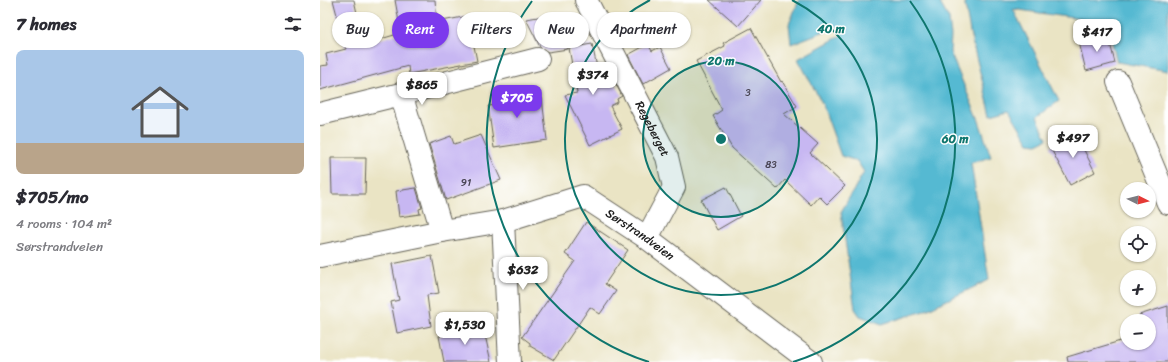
<!DOCTYPE html>
<html lang="en">
<head>
<meta charset="utf-8">
<style>
  body { margin:0; font-family:Sriracha,sans-serif; background:#f7f7f7; color:#2b2b33; height:100vh; display:flex; flex-direction:column; font-size:15px; white-space:nowrap }
  * { box-sizing:border-box; margin:0 }
  p { font-size:13px; color:#7c7c81 }
  .icon { flex:none; width:22px; height:22px; fill:none; stroke:currentColor; stroke-width:2; stroke-linecap:round; stroke-linejoin:round }
  .map { position:relative; flex:1; overflow:hidden }
  .side { display:flex; flex-direction:column; background:#fff; width:320px }
  .side>* { flex:none }
  .guide { position:absolute; left:12px; top:12px; width:380px; height:36px; display:flex; gap:8px }
  .needle { width:26px; rotate:96deg }
  .tools { position:absolute; left:800px; top:182px; display:grid; gap:8px }
  .tools a { display:grid; place-items:center; width:36px; height:36px; border-radius:50%; background:#fff; box-shadow:0 1px 3px #0004; font-size:20px }
  .price { position:absolute; translate:-50% -34px; padding:0 9px; border-radius:8px; background:#fff; color:#222; font-size:13px; line-height:26px; filter:drop-shadow(0 1px 2px #0008) }
  .price::after { content:''; position:absolute; left:50%; top:24px; width:12px; height:9px; margin-left:-6px; background:inherit; clip-path:polygon(0 0,100% 0,50% 100%) }
  .price.on { background:#7c3aed; color:#fff }
  ul { padding:0; list-style:none }
  li { display:grid; align-content:center; gap:8px; height:212px; padding:0 16px }
  li span { display:grid; place-items:center; height:124px; border-radius:8px; color:#555 }
  li>.icon { margin-inline-start:auto }
  span .icon { width:72px; height:72px; fill:#fffc; stroke-width:1 }
  li b { font-size:17px }
  h2 { display:flex; justify-content:space-between; align-items:center; height:48px; padding:0 16px; font-size:17px }
  .pill { padding:0 14px; border-radius:18px; background:#fff; box-shadow:0 1px 3px #0004; font-size:14px; line-height:36px }
  .pill.on { background:#7c3aed; color:#fff }
  main { display:flex; flex:1; min-height:0 }
  .map>svg:first-child { display:block }
</style>
</head>
<body>
<main>
<section class="side">
<h2>7 homes<svg class="icon" aria-label="filters" viewBox="0 0 24 24"><path d="M4 7h16M4 17h16"/><circle cx="9" cy="7" r="2"/><circle cx="15" cy="17" r="2"/></svg></h2>
<ul>
<li><span style="background:linear-gradient(#a9c7e8 75%,#b9a48a 0)"><svg class="icon" aria-label="home" viewBox="0 0 24 24"><path d="M3 11l9-7 9 7M6 9v11h12V9"/></svg></span><div><b>$705/mo</b><p>4 rooms · 104 m²</p><p>Sørstrandveien</p></div></li>
</ul>
</section>
<div class="map">
<svg width="848" height="362" viewBox="0 0 848 362">
  <rect width="100%" height="100%" fill="#fff"/>
  <filter id="ink" filterUnits="userSpaceOnUse"><feTurbulence type="fractalNoise" baseFrequency=".025" numOctaves="2"/><feDisplacementMap in="SourceGraphic" scale="8" xChannelSelector="R" yChannelSelector="G"/><feConvolveMatrix kernelMatrix="1 2 1 2 8 2 1 2 1" color-interpolation-filters="sRGB"/></filter>
  <filter id="wash" filterUnits="userSpaceOnUse"><feTurbulence type="fractalNoise" baseFrequency=".012" numOctaves="4" result="noise"/><feDisplacementMap in="SourceGraphic" scale="16" xChannelSelector="R" yChannelSelector="G"/><feGaussianBlur stdDeviation="0.9" result="paint"/><feColorMatrix in="noise" values="0 0 0 0 0 0 0 0 0 0 0 0 0 0 0 0 0 1.4 0 .05"/><feComposite in="paint" operator="in"/></filter>
  <g filter="url(#wash)">
    <rect width="100%" height="100%" fill="#eae4c4"/>
    <!-- water -->
    <path fill="#54b9d2" stroke="#386a77" d="M479 0H631L620 3 629 19 631 36 630 52 659 121 671 157 651 163 669 280 604 311 562 324 540 316 535 309 521 212 544 172 537 161 521 156 502 103 478 59 522 35 518 26 471 44 469 24Z
      M644 0H848V71L797 62 787 23 693 9 739 101 717 117 727 139 717 144 709 143 689 110 671 115 651 37Z"/>
    <g id="blocks">
      <!-- building -->
      <path fill="#c7b7f2" d="M13 0H34L44 44 81 33 75 0H115L117 22 148 16 157 61 89 74 88 66 0 90V66L8 65 6 54 26 49Z
        M389 0H441L418 26Z
        M242 13 248 49 228 52 220 47 206 19Z
        M431 28 461 82 462 81 477 106 464 114 498 144 490 153 525 186 507 204 499 196 491 205 465 180 457 189 412 148 393 116 402 110 376 61 405 46 403 43Z
        M788 35 795 63 766 71 759 42Z
        M272 44 278 72 287 67 302 96 297 99 298 102 290 106 302 129 270 145 245 95 257 93 249 48Z
        M328 44 332 51 340 47 351 68 323 84 308 55Z
        M213 89 215 99 222 98 227 140 174 148 168 106 178 105 176 94Z
        M756 134 775 172 750 185 730 147Z
        M161 135 181 180 126 200 109 144 131 136 134 144Z
        M11 158H46L45 194H12Z
        M406 187 421 216 397 230 381 200Z
        M96 188 102 208 99 209 100 214 79 217 76 191Z
        M266 222 308 250 285 284 296 291 280 314 270 307 234 360 210 346V343L202 337 255 261 245 254Z
        M112 256 119 293 107 295 111 326 77 333 71 302 79 300 72 264Z
        M848 306V362H748L747 357 807 339V343H829V321H821L819 315Z
        M163 326 171 362H124L119 336Z"/>
    </g>
  </g>
  <g filter="url(#ink)">
    <use href="#blocks" fill-opacity="0" stroke="#646257" stroke-width="1"/>
    <g fill="none" stroke-linecap="round" stroke-linejoin="round">
      <defs>
        <g id="minor">
          <path id="s1" d="M266 0 347 157 354 187 327 238"/>
          <path d="M798 82 848 203"/>
          <path d="M0 114 81 94"/>
          <path d="M183 221 190 362"/>
          <path d="M122 231 81 94 218 59"/>
          <path id="s2" d="M0 256 122 231 183 221 263 196 327 238 491 362"/>
        </g>
      </defs>
      <!-- minor casing -->
      <use href="#minor" stroke="#646257" stroke-width="24"/>
      <!-- minor -->
      <use href="#minor" stroke="#fff" stroke-width="22"/>
    </g>
  </g>
  <!-- distance rings -->
  <circle cx="401" cy="139" r="78" fill="#0f766e" fill-opacity=".12"/>
  <g fill="none" stroke="#0f766e" stroke-width="2">
    <circle cx="401" cy="139" r="78"/>
    <path d="M472 0A156 156 0 1 1 330 0"/>
    <path d="M329 362A234 234 0 0 1 212 1M590 1A234 234 0 0 1 473 362"/>
  </g>
  <g text-anchor="middle" dominant-baseline="central" stroke-width="3" stroke-linejoin="round" paint-order="stroke">
    <!-- number labels -->
    <g font-size="10" fill="#474352">
      <text x="428" y="93">3</text>
      <text x="451" y="165">83</text>
      <text x="146" y="183">91</text>
    </g>
    <!-- street labels -->
    <g font-size="12" fill="#1c1c1c" stroke="#fff">
      <text stroke="none"><textPath href="#s1" startOffset="145">Regeberget</textPath></text>
      <text stroke="none"><textPath href="#s2" startOffset="339">Sørstrandveien</textPath></text>
    </g>
  </g>
  <circle cx="401" cy="139" r="6" fill="#0f766e" stroke="#fff" stroke-width="2"/>
  <g font-size="12" text-anchor="middle" font-weight="bold" fill="#0f766e" stroke="#fff" stroke-width="3" stroke-linejoin="round" paint-order="stroke">
    <text x="511" y="33">40 m</text>
    <text x="401" y="65">20 m</text>
    <text x="635" y="143">60 m</text>
  </g>
</svg>
<div class="tools">
<a><svg class="needle" viewBox="-14 -14 28 28"><path d="M0-13l5 13h-10z" fill="#e53935"/><path d="M0 13l5-13h-10z" fill="#7c7c81"/></svg></a>
<a><svg class="icon" aria-label="locate" viewBox="0 0 24 24"><circle cx="12" cy="12" r="6"/><path d="M12 2v4M12 18v4M2 12h4M18 12h4"/></svg></a>
<a>+</a>
<a>−</a>
</div>
<b class="price" style="left:777px;top:53px">$417</b>
<b class="price" style="left:273px;top:96px">$374</b>
<b class="price" style="left:102px;top:106px">$865</b>
<b class="price on" style="left:197px;top:119px">$705</b>
<b class="price" style="left:753px;top:159px">$497</b>
<b class="price" style="left:203px;top:291px">$632</b>
<b class="price" style="left:145px;top:346px">$1,530</b>
<div class="guide">
<a class="pill">Buy</a>
<a class="pill on">Rent</a>
<a class="pill">Filters</a>
<a class="pill">New</a>
<a class="pill">Apartment</a>
</div>
</div>
</main>
</body>
</html>
